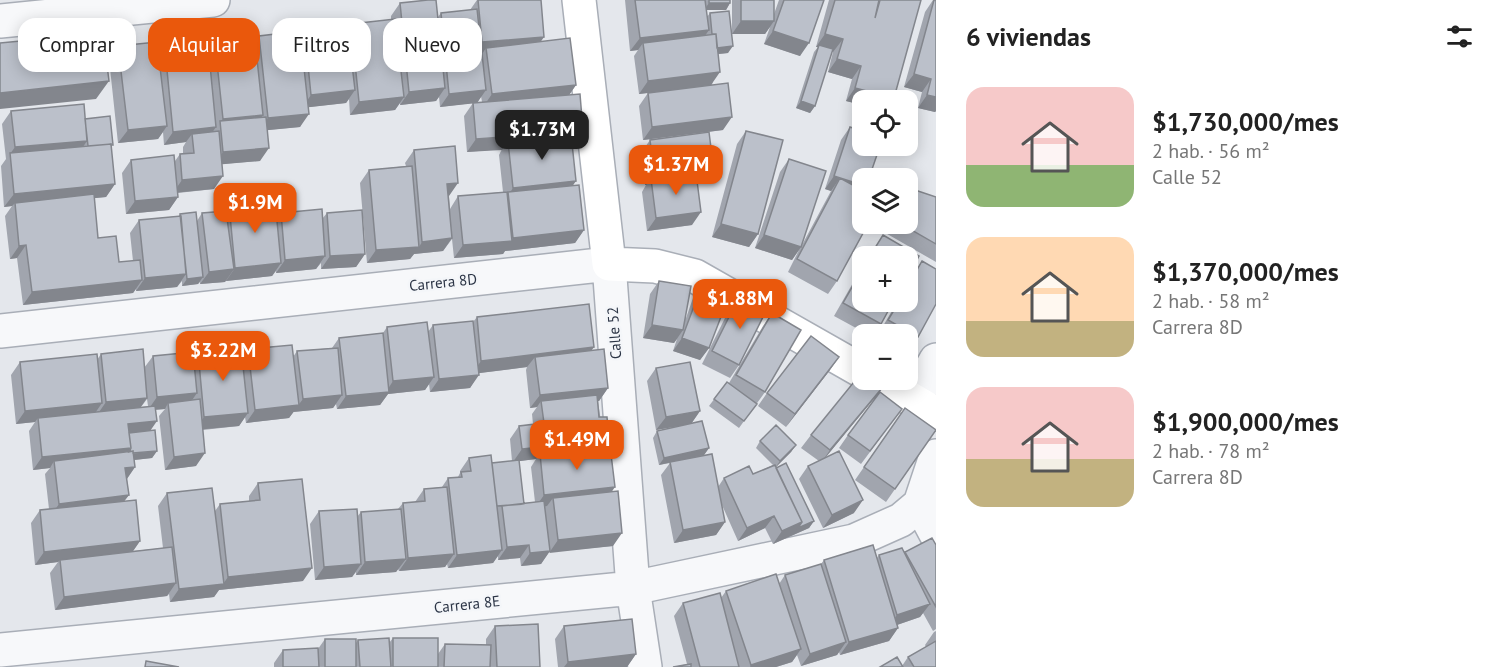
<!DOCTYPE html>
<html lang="es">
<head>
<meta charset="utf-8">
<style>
  body { margin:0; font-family:"PT Sans",sans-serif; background:#f2f2f2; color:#222; height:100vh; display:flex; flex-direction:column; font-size:22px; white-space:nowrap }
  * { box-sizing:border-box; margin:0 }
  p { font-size:20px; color:#767676 }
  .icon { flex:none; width:33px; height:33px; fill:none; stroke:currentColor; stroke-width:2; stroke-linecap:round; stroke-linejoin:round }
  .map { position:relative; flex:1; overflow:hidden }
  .details { display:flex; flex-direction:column; background:#fff; width:570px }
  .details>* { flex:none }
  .hud { position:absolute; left:18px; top:18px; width:570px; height:54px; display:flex; gap:12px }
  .tools { position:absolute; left:852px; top:90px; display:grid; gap:12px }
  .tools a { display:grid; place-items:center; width:66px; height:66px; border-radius:12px; background:#fff; box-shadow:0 3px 15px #0003; font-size:30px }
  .price { position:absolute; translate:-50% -51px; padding:0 14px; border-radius:12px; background:#ea580c; color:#fff; font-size:20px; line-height:39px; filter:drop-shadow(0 2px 3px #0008) }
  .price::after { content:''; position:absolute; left:50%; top:36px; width:18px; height:14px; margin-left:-9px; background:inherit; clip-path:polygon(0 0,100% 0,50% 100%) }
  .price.current { background:#222; color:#fff }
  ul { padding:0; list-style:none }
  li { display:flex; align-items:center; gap:18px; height:150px; padding:0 30px }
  li span { display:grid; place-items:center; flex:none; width:168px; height:120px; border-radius:18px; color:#555 }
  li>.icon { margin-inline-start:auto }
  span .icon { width:72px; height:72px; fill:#fffc; stroke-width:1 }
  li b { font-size:26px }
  h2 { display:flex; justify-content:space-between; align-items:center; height:72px; padding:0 30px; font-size:26px }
  .tag { padding:0 21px; border-radius:18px; background:#fff; box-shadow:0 3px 15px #0003; font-size:21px; line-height:54px }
  .tag.current { background:#ea580c; color:#fff }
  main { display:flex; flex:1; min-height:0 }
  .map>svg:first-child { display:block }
</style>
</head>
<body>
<main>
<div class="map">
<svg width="936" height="667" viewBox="0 0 936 667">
  <rect width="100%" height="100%" fill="#e4e7ec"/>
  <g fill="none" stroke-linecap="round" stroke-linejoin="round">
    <defs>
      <path id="street" d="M0 21 213 0
        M0 331 609 264 633 588 645 667
        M914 400 936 360
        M936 456 920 504 936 534
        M0 650 633 588 854 541 901 520 920 504"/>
      <path id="secondary" d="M579 0 609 264 655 266 695 276 862 371
        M878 380 936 414"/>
    </defs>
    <!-- street casing -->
    <use href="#street" stroke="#a9aeb7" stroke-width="36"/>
    <!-- secondary casing -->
    <use href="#secondary" stroke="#a9aeb7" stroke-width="36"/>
    <!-- street -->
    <use href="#street" stroke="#f7f8fa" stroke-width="33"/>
    <!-- secondary -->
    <use href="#secondary" stroke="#fff" stroke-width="33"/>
  </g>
  <!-- wall -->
  <path fill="#a1a5ae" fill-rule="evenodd" d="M477 0H478L541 41 576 85 569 95 573 144H572L573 186 584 230 575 243 505 251 503 254 454 258 452 239 443 251 414 254 410 259 367 263 360 183 369 170 406 166 405 163 414 150 449 196 450 209 458 196 503 192 499 155 502 149 467 152 464 116 473 103 440 107 439 97 436 101 400 105V103L395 110 350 115 349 99 346 103 309 107 300 127 267 130 260 161 222 164 214 189 178 193V197L169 210 126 214 122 173 131 160 175 161 180 154H183V147L186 142 164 145 163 132 158 139 118 143 109 59 118 46 158 47 164 39 208 44 214 35 255 41 259 36 300 31 304 26 348 28 351 24 391 20V16L400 3 438 17 441 13 470 10ZM481 96 482 102 477 103Z
    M625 0H730V3L726 10H706L707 17 710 13 732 33V0H774V14L779 0H824L800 56 764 44 770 27 765 34H732L728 53 718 54 712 85 723 130 643 140 639 106 648 93 639 94 634 56 638 50 630 51Z
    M829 0H921L894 98 892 100H862V105L846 101 852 79 828 72 833 52H832L815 106 810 113 796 108 814 52 818 47H816Z
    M933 0H936V111L935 112 918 108 922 92 904 87 925 12Z
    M11 111 85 120 111 148 115 184 106 197 94 198 98 238 119 262 133 261 130 233 139 220 179 216 180 214 197 221 202 213 225 211 229 205 277 219 281 213 322 219 327 213 365 254 356 267 321 269V263L316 269 276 273V271L272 276 226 281V280L225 282 200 284V282L198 284 182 286V281L177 287 136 291V289L133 293 23 305 17 258 10 259 5 216 12 206 4 207 1 166 6 159 2 124Z
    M850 127 862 178 837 281 828 294 788 272 799 250 792 260 755 248 780 172 789 159 802 245 831 191 825 189 841 140Z
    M746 131 758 234 749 247 712 237 737 144Z
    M650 140 703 177 696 178 692 225 647 231 642 192 646 185H645L641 153Z
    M936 197V262L882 231 886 224H908Z
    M883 235 908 256H869Z
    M922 261 918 337 908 350V334H882L879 333 897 302H908V283Z
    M862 267V302L881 324 873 334H867L834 316Z
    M659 281 686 318 693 298 702 285 709 348 700 360 673 351 677 339 674 343 643 338 650 294Z
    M740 295 739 365 730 378 702 364 730 308Z
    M772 313 765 392 739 428 709 406 727 382 729 383 763 326Z
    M477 317 592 351 608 388 599 401H598L611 492 613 546 549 552 541 564 521 566 520 558 498 560V556L493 563 448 568 447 564 445 567 399 571 398 569 396 572 356 575V572L352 577 315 580 310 524 319 511 357 517 361 512 398 509 403 503 415 502 424 489 442 487 448 478 458 477 460 473V471L469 458 492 463 512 461 510 439 519 426 533 424 532 414 537 407 530 408 526 370 527 367 479 373 470 388 430 392 429 384 425 390 388 394 380 405 337 409 336 404 333 408 293 412 289 418 246 423 245 417 239 426 203 430 196 466 165 470 159 416 165 409 156 410 150 431 157 451 152 458 134 460 135 467 127 479 129 495 124 501 140 541 133 551 163 548 158 506 167 493 215 511 220 504 249 501V496L258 483 303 581 219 590 214 597 170 602 169 594 167 596 55 610 50 573 58 562 35 565 31 523 40 510 49 509 45 474 50 468 33 470 29 431 35 422 16 424 11 375 20 362 97 360 101 354 144 368 153 356 194 358 198 352 242 359 248 349 293 357 297 351 332 348 339 338 383 333 387 327 428 332 433 325 473 322ZM147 399 148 406 141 407ZM536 459 531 467 535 502 524 503 519 461Z
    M656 368 700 411 691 424 656 430 647 381Z
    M830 370 786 427 758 406 767 393Z
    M872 401 825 458 854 513 823 528 799 479 808 466 819 461 801 448 811 435Z
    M905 408 936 430 886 502 855 480Z
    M902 409 861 464 839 448 848 435Z
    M657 431 709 448 704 455 718 487 724 478 753 474 773 465 756 448 760 441 796 445 791 452 776 467 814 521 809 528 773 544 765 528 738 541 722 505 725 522 716 535 674 543 661 475 670 463 659 465 653 438Z
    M936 545V629L933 631 923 613 920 617 897 625 898 628 889 641 840 655 839 652 837 655 801 666 797 655 792 662 776 667H673L687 664 674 616 683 603 721 598 726 591 779 584 785 575 821 564 824 560 877 558 879 555 904 553 905 552Z
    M495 626 540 667H263H274V663L283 650 318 649 325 639 356 643 358 640 389 643 393 638 438 654 445 644 486 645V639Z
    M564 626 636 654 627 667H558L555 639Z
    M936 631V667H880L902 666 908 657 926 647 925 645 934 632Z"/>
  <!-- shaded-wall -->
  <path fill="#83868d" d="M709 3H730L726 10H704Z
    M741 21H774L765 34H732Z
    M709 30 700 43H643L638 50 630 51 640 38Z
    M773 31 809 43 800 56 764 44Z
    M825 34 843 39 833 52 818 48 819 45 818 47H816Z
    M544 37 535 50 486 48 482 54 473 55 482 42Z
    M733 46 728 53 709 55 714 48Z
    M837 59 861 66 852 79 828 72Z
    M720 72 711 85 639 94 648 81Z
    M914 74 931 79 922 92 904 87Z
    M109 81 96 99 0 109V93Z
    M576 85 567 98 483 107 492 94Z
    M445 88 436 101 400 105 409 92Z
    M855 88 894 98 892 100H862V105L846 101Z
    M355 90 346 103 302 108 311 95Z
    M486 90 477 103 440 107 449 94Z
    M927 95 936 97V111L935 112 918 108Z
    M404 97 395 110 350 115 359 102Z
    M801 101 815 106 810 113 796 108Z
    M309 114 300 127 259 131 268 118Z
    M263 115 254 128 220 122 223 119Z
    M732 117 723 130 643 140 652 127Z
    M167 126 158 139 118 143 128 130Z
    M216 127 207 140 192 134 186 142 164 145 173 132Z
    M583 131 573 144 509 149 508 142 502 150 467 152 476 139Z
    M87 141 78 154H10L15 147Z
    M269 148 260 161 214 165 223 152Z
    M713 164 703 177 652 184 651 179 646 185H645L654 172Z
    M223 176 214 189 173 193 182 180Z
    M834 176 862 185V191L840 178 831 191 825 189Z
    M576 181 567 194H509L513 188Z
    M458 183 449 196 438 197 447 184Z
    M115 184 106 197 15 206V203L12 206 4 207 14 194Z
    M178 197 169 210 126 214 135 201Z
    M701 212 692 225 647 231 656 218Z
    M721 224 758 234 749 247 712 237Z
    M584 230 575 243 505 251 503 254 454 258 463 245 511 241 513 238Z
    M764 235 801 247 792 260 755 248Z
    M452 238 443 251 414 254 410 259 367 263 376 250 419 247 422 242Z
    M26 245 17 258 10 259 19 246Z
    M365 254 356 267 321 269 330 256Z
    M325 256 316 269 276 273 285 260Z
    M281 263 272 276 226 281 235 268Z
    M234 269 225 282 200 284 209 272Z
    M186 274 177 287 136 291 145 278Z
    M203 277 198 284 182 286 187 279Z
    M142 280 133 293 23 305 32 292Z
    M652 325 683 330 674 343 643 338Z
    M682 338 709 348 700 360 673 351Z
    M594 347 585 360 535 357 527 367 472 374 481 361Z
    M839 357 830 370 786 427 795 414Z
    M479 375 470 388 430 392 439 379Z
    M434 377 425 390 388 394 380 405 337 409 346 396 386 392 393 381Z
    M608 388 599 401 542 407 541 401 537 407 530 408 540 395Z
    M882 388 872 401 821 463 830 450Z
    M197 393 188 406 168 403 165 409 148 410 157 397Z
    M342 395 333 408 293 412 303 399Z
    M147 398 138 411 97 415 106 402Z
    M102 403 93 416 38 418 35 422 16 424 25 411Z
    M299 405 289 418 246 423 255 410Z
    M700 411 691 424 656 430 666 417Z
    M248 413 239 426 195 430 204 417Z
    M157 421 148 434 128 436V424Z
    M609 440 600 452 540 454 536 459 513 462 522 449Z
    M796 445 791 452 775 468 780 461Z
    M131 448 121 461H54L50 468 33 470 42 457Z
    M709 448 704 455 659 465 664 458Z
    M157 451 152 458 125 461 130 454Z
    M205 453 196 466 165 470 174 457Z
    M135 467 126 480 125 468Z
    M615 487 606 500 553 498 547 506 535 508 544 495Z
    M129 495 119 508 50 517 59 504Z
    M863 500 854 513 823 528 832 515Z
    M774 516 765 528 738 541 747 528Z
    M814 521 809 528 773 544 782 531 802 522Z
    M725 522 716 535 674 543 683 530Z
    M622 533 613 546 549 553 558 540Z
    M140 541 131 554 60 560 58 562 35 565 44 552Z
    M529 545 520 558 498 560 507 547Z
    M502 550 493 563 448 568 457 555Z
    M550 551 541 564 521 566 530 553Z
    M454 554 445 567 399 571 408 558Z
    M406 559 396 572 356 575 365 562Z
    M361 564 352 577 315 580 324 567Z
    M312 568 303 581 219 590 214 597 170 602 179 589 223 584 228 577Z
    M176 583 167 596 55 610 64 597Z
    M930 604 920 617 888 628 897 615Z
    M898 628 889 641 840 655 849 642Z
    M846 642 837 655 801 666 810 654Z
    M801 649 792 662 776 667H750L751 665Z
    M636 654 627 667H564L568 662Z"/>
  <!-- building -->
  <path fill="#bbc0ca" stroke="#83868d" stroke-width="1.5" d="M428 0H436L445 88 409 92 400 3Z
    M478 0H541L544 37 482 42Z
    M635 0H705L709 30 640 38Z
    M709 0H730V3H709Z
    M741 0H774V21H741Z
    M784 0H824L809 43 773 31Z
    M835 0H879L875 18 880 0H921L894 98 855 88 861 66 837 59 843 39 825 34Z
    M934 0H936V97L927 95 931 79 914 74Z
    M477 9 486 90 449 94 441 13Z
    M729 11 733 46 717 48 716 34H712L710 13Z
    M395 19 404 97 359 102 351 24Z
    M347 22 355 90 311 95 304 26Z
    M254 31 263 115 223 119 214 35Z
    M300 31 309 114 268 118 259 36Z
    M103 33 109 81 0 93V43Z
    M207 34 216 127 173 132 164 39Z
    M716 34 720 72 648 81 643 43Z
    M570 38 576 85 492 94 486 48Z
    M157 42 167 126 128 130 118 46Z
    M819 45 833 49 815 106 801 101Z
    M728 83 732 117 652 127 648 93Z
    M580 94 583 131 476 139 473 103Z
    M84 104 87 141 15 147 11 111Z
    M110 116 113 145H111V144L88 146 85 119Z
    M266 117 269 148 223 152 220 121Z
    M850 127 862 131V146H880L869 178H862V185L834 176Z
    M219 131 223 176 182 180 180 154 194 153 192 134Z
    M746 131 783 140 758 234 721 224Z
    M709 132 713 164 654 172 650 140Z
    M571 134 576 181 513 188 508 142Z
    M111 144 115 184 14 194 10 153Z
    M455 146 458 183 447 184 452 238 422 242 414 150Z
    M174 155 178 197 135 201 131 160Z
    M789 159 826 171 801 247 764 235Z
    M412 166 419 247 376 250 369 170Z
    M696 173 701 212 656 218 651 179Z
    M840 178 862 190V224H868L837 281 797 259Z
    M579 185 584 230 513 238 508 192Z
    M909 188 936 197V244L901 224H908V190Z
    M507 192 512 241 463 245 458 196Z
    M94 194 98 238 116 236 119 262 140 260 142 280 32 292 26 245 19 246 15 203Z
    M275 200 281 263 235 268 229 205Z
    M322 209 325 256 285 260 281 213Z
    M362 210 365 254 330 256 327 213Z
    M226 211 234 269 209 272 202 213Z
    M196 212 203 277 187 279 180 214Z
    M181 216 186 274 145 278 139 220Z
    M883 235 919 256 908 276V256H870Z
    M922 261 936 269V304L918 337 888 320 899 302H908V286Z
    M862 270V302H893L881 324 843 303Z
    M659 281 691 286 683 330 652 325Z
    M702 285 729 296 709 348 682 338Z
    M740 295 767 309 739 365 712 351Z
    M589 304 594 347 481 361 477 317Z
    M772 313 801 330 765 392 736 375Z
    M473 321 479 375 439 379 433 325Z
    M427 322 434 377 393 381 387 327Z
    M383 333 389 392 346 396 339 338Z
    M811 336 839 357 795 414 767 393Z
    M292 345 299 405 255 410 248 349Z
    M241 347 248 413 204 417 198 352Z
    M338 348 342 395 303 399 297 351Z
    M143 349 147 398 106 402 101 354Z
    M604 349 608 388 540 395 535 357Z
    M193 352 197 393 157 397 153 356Z
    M97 354 102 403 25 411 20 362Z
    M690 362 700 411 666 417 656 368Z
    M862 372V380H872L882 388 830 450 811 435Z
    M727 382 757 404 744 421 714 399Z
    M880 392 902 409 870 451 848 435Z
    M597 395 599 417H607L609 440 522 449 519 426 544 423 541 401Z
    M200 399 205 453 174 457 168 403Z
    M155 406 157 421 128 424 131 448 42 457 38 418Z
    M905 408 936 430 895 489 864 467Z
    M702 421 709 448 664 458 657 431Z
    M776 425 796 445 780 461 760 441Z
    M155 430 157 451 133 453V451L129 452 131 448 129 433Z
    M610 446 615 487 544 495 540 454Z
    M133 451 135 467 125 468 129 495 59 504 54 461Z
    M839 451 863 500 832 515 808 466Z
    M712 454 725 522 683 530 670 462Z
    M491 455 502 550 457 555 448 478 462 477 461 472 471 471 469 458Z
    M519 460 524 504 497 506 492 463Z
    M786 463 814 521 798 528 802 522 776 468Z
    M775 465 802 522 782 531 774 516 747 528 724 478 749 466 753 474Z
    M302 479 312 568 228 577 220 504 260 500 258 483Z
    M447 487 454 554 408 558 403 503 425 501 424 489Z
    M212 488 224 584 179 589 167 493Z
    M618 491 622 533 558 540 553 498Z
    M136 500 140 541 44 552 40 510Z
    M544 501 550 551 530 553 529 545 507 547 502 506Z
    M357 509 361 564 324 567 319 511Z
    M401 509 406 559 365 562 361 512Z
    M932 538 936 545V607L905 552Z
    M873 545 898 628 849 642 824 560Z
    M172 547 176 583 64 597 60 560Z
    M902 548 930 604 897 615 879 555Z
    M821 564 846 642 810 654 785 575Z
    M776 574 801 649 751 665 726 591Z
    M720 593 739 667H700L683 603Z
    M632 619 636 654 568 662 564 626Z
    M538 624 540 667H497L495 626Z
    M389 638 391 667H360L358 640Z
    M393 638H438V667H393Z
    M325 639H356V667H325Z
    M936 641V667H914L908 657Z
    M445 644 491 645 490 667H444Z
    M318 648 319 667H283V650Z
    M897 657 903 667H880Z
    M146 661 179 667H145Z
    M691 664V667H673Z"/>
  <g text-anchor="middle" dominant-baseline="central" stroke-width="5" stroke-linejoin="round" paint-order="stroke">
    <!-- street labels -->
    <g font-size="15" fill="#2b3445" stroke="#f4f6f9">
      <text transform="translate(443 282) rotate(-6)">Carrera 8D</text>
      <text transform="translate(614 333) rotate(-94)">Calle 52</text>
      <text transform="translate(467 604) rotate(-6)">Carrera 8E</text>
    </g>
  </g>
</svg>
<div class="tools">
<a><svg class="icon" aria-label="locate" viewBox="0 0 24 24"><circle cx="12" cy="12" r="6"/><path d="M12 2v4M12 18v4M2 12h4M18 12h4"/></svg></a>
<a><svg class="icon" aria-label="layers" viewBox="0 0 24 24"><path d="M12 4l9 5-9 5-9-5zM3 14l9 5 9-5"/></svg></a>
<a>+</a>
<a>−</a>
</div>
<b class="price current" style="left:542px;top:161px">$1.73M</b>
<b class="price" style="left:676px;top:196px">$1.37M</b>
<b class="price" style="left:255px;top:234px">$1.9M</b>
<b class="price" style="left:740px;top:330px">$1.88M</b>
<b class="price" style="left:223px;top:382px">$3.22M</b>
<b class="price" style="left:577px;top:471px">$1.49M</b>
<div class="hud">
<a class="tag">Comprar</a>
<a class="tag current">Alquilar</a>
<a class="tag">Filtros</a>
<a class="tag">Nuevo</a>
</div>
</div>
<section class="details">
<h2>6 viviendas<svg class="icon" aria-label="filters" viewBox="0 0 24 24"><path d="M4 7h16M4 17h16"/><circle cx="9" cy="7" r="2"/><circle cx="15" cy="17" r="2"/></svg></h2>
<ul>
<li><span style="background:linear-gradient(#f6c9c9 65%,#8fb573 0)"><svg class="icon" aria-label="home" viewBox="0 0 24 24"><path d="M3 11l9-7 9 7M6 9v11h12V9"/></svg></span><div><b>$1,730,000/mes</b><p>2 hab. · 56 m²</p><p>Calle 52</p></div></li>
<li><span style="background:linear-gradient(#ffd9b3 70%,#c2b280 0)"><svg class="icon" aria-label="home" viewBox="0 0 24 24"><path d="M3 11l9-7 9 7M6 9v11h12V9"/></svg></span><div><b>$1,370,000/mes</b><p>2 hab. · 58 m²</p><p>Carrera 8D</p></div></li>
<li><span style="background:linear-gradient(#f6c9c9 60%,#c2b280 0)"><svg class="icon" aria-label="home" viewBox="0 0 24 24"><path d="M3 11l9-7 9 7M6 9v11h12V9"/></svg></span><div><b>$1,900,000/mes</b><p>2 hab. · 78 m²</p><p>Carrera 8D</p></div></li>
</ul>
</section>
</main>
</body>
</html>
